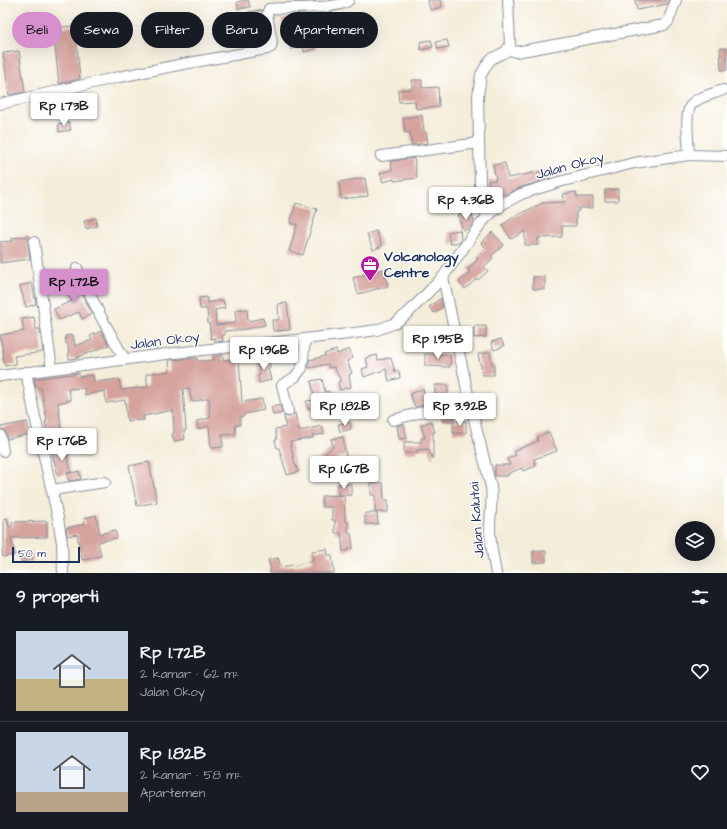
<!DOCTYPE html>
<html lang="id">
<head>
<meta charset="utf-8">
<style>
  body { margin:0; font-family:"Architects Daughter",sans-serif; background:#20242c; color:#f1f3f6; height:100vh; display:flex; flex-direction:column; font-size:15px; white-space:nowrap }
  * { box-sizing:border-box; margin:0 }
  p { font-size:13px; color:#9ea1a6 }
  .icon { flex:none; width:22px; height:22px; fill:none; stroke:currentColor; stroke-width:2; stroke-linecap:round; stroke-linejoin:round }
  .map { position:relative; height:573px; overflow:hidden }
  .details { display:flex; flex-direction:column; background:#171b24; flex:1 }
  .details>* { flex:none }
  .guide { position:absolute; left:12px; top:12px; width:400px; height:36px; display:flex; gap:8px }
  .buttons { position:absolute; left:675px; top:521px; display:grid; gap:8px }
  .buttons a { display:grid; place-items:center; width:40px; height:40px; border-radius:50%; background:#171b24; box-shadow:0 4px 16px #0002; font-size:20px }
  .scale { position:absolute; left:12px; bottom:10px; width:68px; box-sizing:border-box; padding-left:4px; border:2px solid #1b2f5e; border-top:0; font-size:11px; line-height:14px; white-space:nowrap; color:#1b2f5e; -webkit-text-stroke:3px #fff; paint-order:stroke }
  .price { position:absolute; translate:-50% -34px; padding:0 9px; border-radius:4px; background:#fff; color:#222; font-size:13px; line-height:26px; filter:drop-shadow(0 1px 2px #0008) }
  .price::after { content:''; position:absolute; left:50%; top:24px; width:12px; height:9px; margin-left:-6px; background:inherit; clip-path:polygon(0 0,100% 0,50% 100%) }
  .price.on { background:#d690ce; color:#111 }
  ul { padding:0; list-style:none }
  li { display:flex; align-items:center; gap:12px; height:100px; padding:0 16px }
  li+li { border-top:1px solid #363941 }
  li span { display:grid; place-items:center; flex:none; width:112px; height:80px; border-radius:0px; color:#555 }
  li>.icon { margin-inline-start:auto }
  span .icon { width:48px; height:48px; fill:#fffc; stroke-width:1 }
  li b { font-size:17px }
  h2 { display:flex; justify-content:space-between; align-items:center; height:48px; padding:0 16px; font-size:17px }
  .chip { padding:0 14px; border-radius:18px; background:#171b24; box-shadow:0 4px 16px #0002; font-size:14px; line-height:36px }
  .chip.on { background:#d690ce; color:#111 }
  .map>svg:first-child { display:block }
</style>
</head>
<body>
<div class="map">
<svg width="727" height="573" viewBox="0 0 727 573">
  <rect width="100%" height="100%" fill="#fff"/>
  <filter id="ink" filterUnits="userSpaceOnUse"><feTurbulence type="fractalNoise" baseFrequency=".025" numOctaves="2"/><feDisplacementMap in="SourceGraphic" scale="8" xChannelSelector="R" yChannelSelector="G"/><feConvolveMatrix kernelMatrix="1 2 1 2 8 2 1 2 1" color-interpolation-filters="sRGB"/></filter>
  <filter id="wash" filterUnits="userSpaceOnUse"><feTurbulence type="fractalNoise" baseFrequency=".012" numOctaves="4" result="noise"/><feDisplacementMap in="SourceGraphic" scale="16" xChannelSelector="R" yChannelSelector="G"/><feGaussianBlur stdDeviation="0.9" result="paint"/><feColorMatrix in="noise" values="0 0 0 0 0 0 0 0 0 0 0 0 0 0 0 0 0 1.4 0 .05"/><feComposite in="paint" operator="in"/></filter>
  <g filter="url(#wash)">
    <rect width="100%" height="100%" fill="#f4edd9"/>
    <g id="blocks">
      <!-- building -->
      <path fill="#d5a29c" d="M244 0H248L250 7 238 9 237 2Z
        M428 0H440L442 7 430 10Z
        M635 0H669L668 4 637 10Z
        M262 10 261 15 265 38 252 40 251 37 228 42 227 34 250 29 248 12Z
        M298 17H308L309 29 299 30 303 47 291 49 288 34H283L282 19Z
        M75 26 80 79 59 84 53 28Z
        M431 40 433 47 421 50 420 42Z
        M447 40 449 47 438 49 436 42Z
        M314 42 316 49 304 52 303 44Z
        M720 48H727V70H721Z
        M19 51 25 92 9 95 3 53Z
        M412 80H422V88L438 87 439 107 416 109 415 101 399 102 398 90 412 89Z
        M422 115 424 132H426L428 143 412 145 410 132 405 133 403 118Z
        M69 122 71 130 59 132 58 124Z
        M414 158 417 178 394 181V179L383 182 380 173 392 170 391 161Z
        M505 163 508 178 548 170 550 178 519 188 507 194 490 197 488 181 496 180 493 165Z
        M365 178 368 196 341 199 339 182Z
        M618 189V201H605V190Z
        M576 192 577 197H593V208H578L579 211H576V226H562V237L538 238V245H525V231L511 239 502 225 517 215 543 203 565 202 563 194Z
        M296 203 317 209 303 255 289 251 297 225 290 223Z
        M471 212 474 221 469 229 463 230 458 215Z
        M96 218 97 226 86 229 84 221Z
        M460 230 461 240 460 242 450 244 448 232Z
        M376 231 382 246 373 250 367 234Z
        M492 232 504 245 491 256 493 258 484 267 488 271 478 280 477 279 465 289 459 282 470 272 468 269 478 259 477 257 486 248 481 243Z
        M29 236 28 243 30 259 0 263V242L13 241 12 238Z
        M383 269 388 286 358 294 353 278Z
        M58 277 60 285 48 287 46 279Z
        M533 277H545V289H533Z
        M75 279 92 314 82 319 79 312 59 320 54 309 72 301 64 284Z
        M32 283 36 304 26 307 20 286Z
        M207 297V303L223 300 225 308 215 310 216 325 236 323 235 310 247 309 248 321 263 318 265 325 247 329 225 331V335H222L223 341 215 342V338L211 339 209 323H208L207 309H200L199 298Z
        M441 298 443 307 434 313 429 307Z
        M287 303 290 330 273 331 272 320H279L278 304Z
        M34 317 36 329H40L43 352 14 356 16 364 5 366 3 358H4L0 335 24 331 22 319Z
        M474 326H486V337L474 338Z
        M101 331 109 345 78 357V358L69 359 68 344H66L65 336 73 335 75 346 92 340 90 336Z
        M501 339 504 346 494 350 491 342Z
        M349 349 353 358 347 361 352 373 349 375 351 387 340 390 338 382 341 381 334 367 329 368 328 364 309 368V360L325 356 324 354 336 350 337 354Z
        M490 352 492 364H494V375H482L481 364H480L478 354Z
        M425 354 450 355V367L425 366Z
        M223 355V360L239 359 242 402 262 399 264 410 244 414V416L240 417V425H235L236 434 222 435 223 447 211 448 209 426 198 429 197 421 210 418 209 398 192 402 189 388 183 389 186 430 184 431 185 439 174 441 172 434 174 433 173 410 143 416 144 420 127 421 125 400 106 403 105 391 85 395 84 388 68 389 71 400 58 403 62 434 48 437 45 421H47L41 388H36L34 379 79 373V377L93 375 94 382 119 379 121 390 148 387 146 374 170 371 169 360 197 358 198 361 214 360 213 356Z
        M377 355 378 360 391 358 395 372 399 371 400 378 389 381 386 369 364 377 362 369 368 367 366 358Z
        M269 360 270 367 268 368 271 380 259 383 258 375H260L257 362Z
        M322 379 325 392 329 391 331 399 318 402 319 407 308 409 306 401 315 400 311 381Z
        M435 385H448V396L435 400Z
        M423 389 428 403 415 407 410 394Z
        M280 405 282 413 273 415 271 407Z
        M454 410V421H442V413Z
        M295 413 299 431 322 426 324 434 312 436 313 438 290 442 295 465H296L298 472 287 475 279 448H277L275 440H277L275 429 286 427 284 416 289 417Z
        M431 421 435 432H433V458H432L429 449 417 450V453H404V442H421V438H425L421 425Z
        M466 421V433H453V422Z
        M27 422 30 434 7 439 5 431 0 429V427Z
        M350 422 351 429 340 432 338 424Z
        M404 424 407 438 399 439 397 426Z
        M549 432 557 451 534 459 536 466 523 471 521 468 508 474V476H495V465H510L507 459 516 455 514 451 538 441 537 437Z
        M68 434 69 441 58 444 56 436Z
        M343 437 346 456 337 458 324 469 317 460 333 447 331 439Z
        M66 450 71 472 58 475 52 453Z
        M149 462 157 502 137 506 129 466Z
        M79 471 81 479 69 481 67 474Z
        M371 483H383L384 500H388V512H375V495H371Z
        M338 484H351V495H338Z
        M344 495 345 521H348V533H351L353 548 348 549V551H343L341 533H335V520H332V507H322V496Z
        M365 513H377L378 524H365Z
        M96 515 100 534 115 530 117 538 98 542 101 556 82 560 77 534 67 536 66 528 85 524 84 518Z
        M7 518 9 527H12V522L47 521V537L11 538 15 555 3 557 2 550 4 549V519Z
        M327 549 328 555H332L334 573H270V570H271L268 560 278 558 281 567 292 565 293 566 313 561 312 551Z
        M533 551H546V562L533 563Z
        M31 552 33 560 21 562 19 555Z"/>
    </g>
  </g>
  <g filter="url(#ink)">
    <use href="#blocks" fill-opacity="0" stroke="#888e9c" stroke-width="1"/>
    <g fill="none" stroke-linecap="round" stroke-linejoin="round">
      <defs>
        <path id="minor" d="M507 49 516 52 664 25 668 22 676 0
          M0 104 119 77 183 64 267 49 271 47 272 42 267 14 269 9C284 7 341 10 349 0
          M689 155C689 143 684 114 691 105 697 97 713 94 723 90
          M381 156 479 143
          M487 217 480 184 478 96 481 75 486 66 491 59 505 52 510 46 508 0
          M34 242 52 369
          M77 268 101 317 125 360
          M443 277 469 399 491 487C493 501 490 514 490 528 490 543 493 558 496 573
          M26 372 35 417 58 518 62 543 63 573
          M0 376 166 354 340 335 377 330 395 323 408 313 443 277 479 226 487 217 501 205 521 194 559 182 634 163 689 155 727 156
          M288 411 282 385 295 377 302 368 305 339
          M393 420 469 399
          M0 435 3 451
          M52 490 105 482"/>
      </defs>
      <!-- minor casing -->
      <use href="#minor" stroke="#888e9c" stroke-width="12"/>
      <!-- minor -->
      <use href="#minor" stroke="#fff" stroke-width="10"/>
    </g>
  </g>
  <!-- icons -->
  <defs>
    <symbol id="office-pin" viewBox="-11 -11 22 30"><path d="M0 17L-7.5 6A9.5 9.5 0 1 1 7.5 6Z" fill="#b5179e" stroke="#fff"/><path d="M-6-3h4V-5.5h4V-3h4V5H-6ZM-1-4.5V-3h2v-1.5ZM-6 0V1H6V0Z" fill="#fff"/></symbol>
  </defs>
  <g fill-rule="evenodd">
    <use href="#office-pin" x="359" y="254" width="22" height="30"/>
  </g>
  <g text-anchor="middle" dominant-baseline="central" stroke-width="3" stroke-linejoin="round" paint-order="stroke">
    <!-- street labels -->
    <g font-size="14" fill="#1b2f5e" stroke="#fff">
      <text transform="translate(570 166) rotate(-15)">Jalan Okoy</text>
      <text transform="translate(165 341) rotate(-7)">Jalan Okoy</text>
      <text transform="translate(477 520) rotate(-94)">Jalan Kalutai</text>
    </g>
    <!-- poi labels -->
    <g font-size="14" font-weight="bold" fill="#1b2f5e" stroke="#fff" text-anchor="start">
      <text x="384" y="257">Volcanology<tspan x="384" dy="16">Centre</tspan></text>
    </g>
  </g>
</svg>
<div class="buttons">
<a><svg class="icon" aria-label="layers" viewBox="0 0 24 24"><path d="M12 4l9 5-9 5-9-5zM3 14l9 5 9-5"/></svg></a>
</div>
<div class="scale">50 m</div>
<b class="price" style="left:64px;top:127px">Rp 1.73B</b>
<b class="price" style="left:466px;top:221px">Rp 4.36B</b>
<b class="price on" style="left:74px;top:303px">Rp 1.72B</b>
<b class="price" style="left:438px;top:360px">Rp 1.95B</b>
<b class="price" style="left:264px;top:371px">Rp 1.96B</b>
<b class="price" style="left:345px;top:427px">Rp 1.82B</b>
<b class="price" style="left:460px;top:427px">Rp 3.92B</b>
<b class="price" style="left:62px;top:462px">Rp 1.76B</b>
<b class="price" style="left:344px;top:490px">Rp 1.67B</b>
<div class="guide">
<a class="chip on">Beli</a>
<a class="chip">Sewa</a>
<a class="chip">Filter</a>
<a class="chip">Baru</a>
<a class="chip">Apartemen</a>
</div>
</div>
<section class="details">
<h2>9 properti<svg class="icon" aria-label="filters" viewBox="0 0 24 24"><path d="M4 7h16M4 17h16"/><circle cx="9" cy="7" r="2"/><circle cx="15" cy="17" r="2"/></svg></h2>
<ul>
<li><span style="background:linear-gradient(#c9d6e8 60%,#c2b280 0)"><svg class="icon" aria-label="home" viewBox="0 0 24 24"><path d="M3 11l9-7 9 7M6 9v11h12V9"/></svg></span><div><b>Rp 1.72B</b><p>2 kamar · 62 m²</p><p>Jalan Okoy</p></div><svg class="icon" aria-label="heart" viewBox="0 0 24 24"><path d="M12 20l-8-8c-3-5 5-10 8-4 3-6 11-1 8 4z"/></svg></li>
<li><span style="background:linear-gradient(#c9d6e8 75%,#b9a48a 0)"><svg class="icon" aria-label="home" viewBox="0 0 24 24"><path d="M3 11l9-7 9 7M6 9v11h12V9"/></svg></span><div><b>Rp 1.82B</b><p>2 kamar · 58 m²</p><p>Apartemen</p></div><svg class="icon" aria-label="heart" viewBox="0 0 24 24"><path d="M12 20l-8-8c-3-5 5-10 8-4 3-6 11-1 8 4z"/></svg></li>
</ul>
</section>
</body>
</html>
